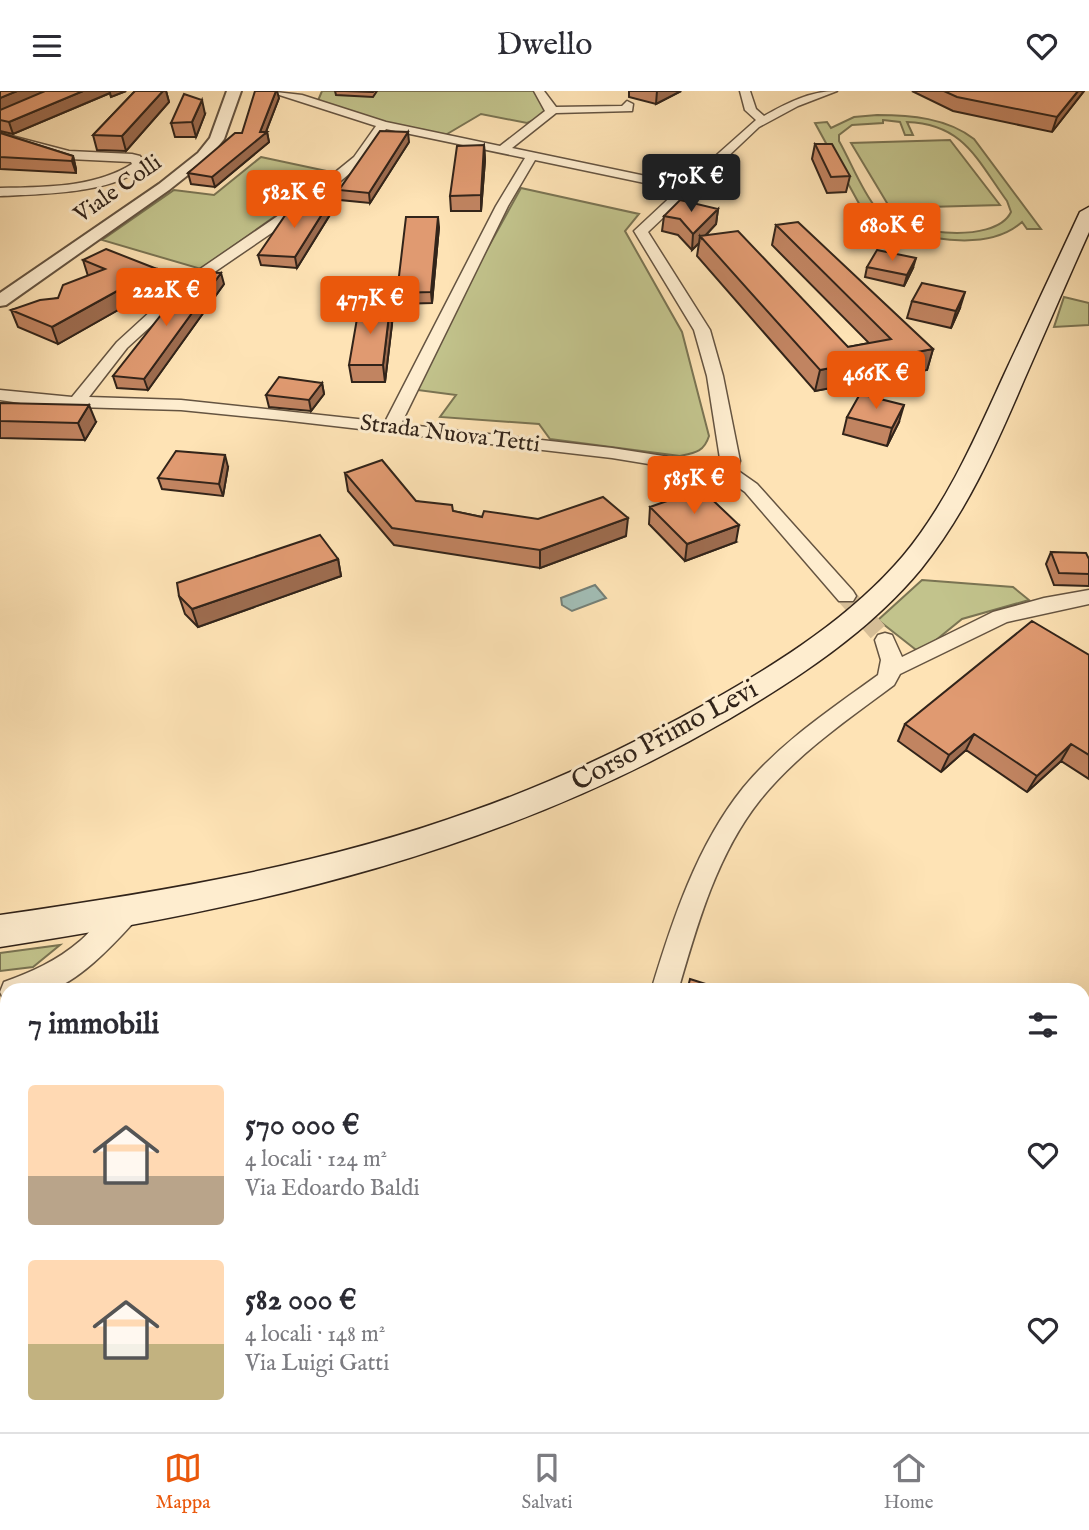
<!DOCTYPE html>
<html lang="it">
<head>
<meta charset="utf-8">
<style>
  body { margin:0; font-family:"IM FELL English",serif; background:#f2f2f3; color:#2b2b33; height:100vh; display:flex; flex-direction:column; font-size:26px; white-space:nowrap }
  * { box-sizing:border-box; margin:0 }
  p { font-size:23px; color:#7c7c81 }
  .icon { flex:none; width:38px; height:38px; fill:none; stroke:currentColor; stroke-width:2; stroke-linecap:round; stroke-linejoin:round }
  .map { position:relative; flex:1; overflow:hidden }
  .side { position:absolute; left:0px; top:892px; width:1090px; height:450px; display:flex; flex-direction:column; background:#fff; border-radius:21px 21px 0 0; box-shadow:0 7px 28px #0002 }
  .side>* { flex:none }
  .price { position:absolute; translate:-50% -60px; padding:0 16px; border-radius:7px; background:#ea580c; color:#fff; font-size:23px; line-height:46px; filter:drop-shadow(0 2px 4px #0008) }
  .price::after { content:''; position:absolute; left:50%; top:42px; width:21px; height:16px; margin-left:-10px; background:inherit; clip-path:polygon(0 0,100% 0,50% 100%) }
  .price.on { background:#222; color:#fff }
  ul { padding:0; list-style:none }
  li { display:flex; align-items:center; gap:21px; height:175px; padding:0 28px }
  li span { display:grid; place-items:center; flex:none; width:196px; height:140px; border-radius:7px; color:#555 }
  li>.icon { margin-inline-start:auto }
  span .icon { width:84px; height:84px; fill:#fffc; stroke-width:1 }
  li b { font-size:30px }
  h2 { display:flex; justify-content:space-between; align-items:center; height:84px; padding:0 28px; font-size:30px }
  header { display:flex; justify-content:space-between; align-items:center; height:91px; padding:0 28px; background:#fff; font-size:32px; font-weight:600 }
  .dock { display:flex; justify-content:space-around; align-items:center; height:98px; border-top:2px solid #e1e1e2; background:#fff; font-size:19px; color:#7c7c81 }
  .dock a { display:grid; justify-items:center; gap:4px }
  .dock .on { color:#ea580c }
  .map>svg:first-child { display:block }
</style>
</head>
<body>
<header><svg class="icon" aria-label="menu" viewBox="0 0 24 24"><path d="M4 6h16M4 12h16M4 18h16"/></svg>Dwello<svg class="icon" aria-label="heart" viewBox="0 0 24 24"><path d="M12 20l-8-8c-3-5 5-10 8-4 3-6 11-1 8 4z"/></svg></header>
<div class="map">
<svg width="1089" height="1341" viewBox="0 0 1089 1341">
  <rect width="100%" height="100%" fill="#fee3b5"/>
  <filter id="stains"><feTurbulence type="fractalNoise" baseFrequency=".00286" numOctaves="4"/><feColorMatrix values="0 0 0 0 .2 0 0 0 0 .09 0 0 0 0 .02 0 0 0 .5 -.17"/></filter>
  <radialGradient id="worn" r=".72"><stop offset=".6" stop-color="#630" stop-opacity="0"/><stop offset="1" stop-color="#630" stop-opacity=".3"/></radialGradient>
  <!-- green -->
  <path fill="#c2c38c" stroke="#7a7453" stroke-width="2" fill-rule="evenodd" d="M322 0H537L550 22 527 32 481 23 442 46 383 34 317 12Z
    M877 24C911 24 947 27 974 48L1041 138H1027L1022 131C991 159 935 149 899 139 888 135 880 129 868 129L815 32 827 31 831 37 854 26ZM883 29 900 31 905 44H913L907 31C964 33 977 69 1007 110L1011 121C995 155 897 143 876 117 861 98 851 71 839 50V44L852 34 883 32Z
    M950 49 1000 114 890 117 851 52Z
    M261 66 336 82 201 178 102 149 174 99 214 104Z
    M521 97 639 123 625 140 682 241 709 345C704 361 695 362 680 365L550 348 539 333 440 326 456 304 410 298Z
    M1064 206 1089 212V234L1054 236Z
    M922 489 1013 496 1029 509 962 528 920 562 878 529Z
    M60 854 33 876 0 880V862Z"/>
  <!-- water -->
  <path fill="#a2bdb5" stroke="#758077" stroke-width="2" d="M595 494 606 507 572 520 562 514 561 507Z"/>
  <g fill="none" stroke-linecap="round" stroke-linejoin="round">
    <!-- minor-tunnel -->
    <path stroke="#d5bd96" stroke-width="19" stroke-dasharray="19 10" stroke-linecap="butt" d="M846 505 885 549"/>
    <defs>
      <path id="minor" d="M267 0 302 4 386 31 500 55 545 20 534 0H544L556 16 622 15 627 10 633 13 632 20 556 22 512 57 684 93 756 29 745 19 740 0H750L756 18 764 25C787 12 810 0 837 0L798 15 759 36 648 141 710 239 723 285 740 370 737 379 757 393 853 500 856 505 853 510H839L745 401 722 385 612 367 282 329 181 319 41 315 0 309V299L72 306 117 251 187 187 301 109 354 66 376 35ZM386 38 525 67 496 115 385 331 181 309 89 306 127 257 197 193 311 115 362 72ZM535 69 678 99 634 140 694 239 707 285 721 374 612 357 401 333 508 115Z
        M0 42 69 60 132 63 140 65 145 74C116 103 40 103 0 105V97C43 96 94 97 132 73L131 71 69 68 0 50Z
        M1089 499V513L1007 531 900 583 894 594C847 629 797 663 760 709 717 763 697 834 678 900H651C672 830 697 754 743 697 781 651 831 618 878 584L881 569 875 549 878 544 885 542 892 544 902 566 993 521 1044 507Z
        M125 812 134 815 138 823 134 831C114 853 76 894 46 900 34 902 19 900 7 900V910L4 909 0 901 4 891C31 881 57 870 80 850 94 838 107 818 125 812Z
        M0 1236 7 1239V1273L0 1270Z
        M116 1335H151L149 1341H114Z
        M288 1335H325L327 1341H290Z
        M532 1335H566L564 1341H530Z"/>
      <path id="tertiary" d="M227 0H241L224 48 208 68 169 99 6 214 0 215V202L159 93 198 62 210 47Z"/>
      <path id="secondary" d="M1089 116V141C1067 190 1046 239 1024 289 996 355 966 422 921 478 869 541 798 587 729 628 499 762 260 816 0 856V824C160 801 320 775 472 720 555 691 634 653 711 610 780 571 851 526 903 465 948 411 975 347 1004 284 1029 230 1055 175 1080 121Z"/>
    </defs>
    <!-- minor casing -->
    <use href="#minor" stroke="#655441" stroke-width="3"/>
    <!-- tertiary casing -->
    <use href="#tertiary" stroke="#655441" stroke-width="4"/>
    <!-- secondary casing -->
    <use href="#secondary" stroke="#32241a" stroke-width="3"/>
    <!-- minor -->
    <use href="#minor" fill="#feedcf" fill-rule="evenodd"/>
    <!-- tertiary -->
    <use href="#tertiary" fill="#feedcf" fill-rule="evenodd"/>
    <!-- secondary -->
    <use href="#secondary" fill="#feedcf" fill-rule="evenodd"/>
  </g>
  <!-- wall -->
  <path fill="#c18461" stroke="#32241a" stroke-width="2" d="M0 0H126L111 6 110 2 13 43 0 40Z
    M135 0H166L169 11 126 60 97 59 93 44Z
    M335 0H377L373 6 336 4Z
    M629 0H681L656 13 629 6Z
    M912 0H1084L1052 41 953 20Z
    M279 7 266 41H267L269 51 215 96 191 93 188 82 242 42Z
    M205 23 196 46H175L171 32Z
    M0 42 73 65 76 78V82L0 78Z
    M409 51 370 112 340 109 339 99Z
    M815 53 850 85 846 101 827 102 812 68Z
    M484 54 485 69 481 120H451L450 105Z
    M329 112 331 122 297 177 261 174 258 164Z
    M718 118 716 133 705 145 848 256 869 252 772 154 776 134 933 258 927 279 815 300 697 165 699 152 692 159 678 144 662 140 664 125Z
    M439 136 432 212 398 213 397 202Z
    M83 169 157 178 162 194 58 253 18 236 11 219 58 207 88 185Z
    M867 176 913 177 904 195 865 186Z
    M224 193 148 299 117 297 113 285Z
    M912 210 960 217 951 237 907 227Z
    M392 233 385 291H352L349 274Z
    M322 292 324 303 311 320 269 316 266 304Z
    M0 312 96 331 85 349 0 347Z
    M847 326 899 331 887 355 843 343Z
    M228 376 223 405 162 398 158 387Z
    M345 382 416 410 453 420 482 426 626 445 540 477 394 454 348 400Z
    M650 416 736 451 685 470 649 433Z
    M1051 461 1089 468V495L1054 494 1046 473Z
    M338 468 341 485 198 536 185 523 179 505Z
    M1089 564V688L1061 670 1027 701 966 659 941 681 898 650 905 633Z
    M419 1335H449L452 1341H433Z"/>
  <!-- shaded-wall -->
  <path fill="#9d6c4f" stroke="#32241a" stroke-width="2" d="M17 0H48L0 20V7Z
    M83 0H126L111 6 110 2 13 43 9 31Z
    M163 0H166L169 11 126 60 122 45Z
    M276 0H277L279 7 265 43 267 41 269 51 215 96 212 86 260 41Z
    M657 0H681L656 13Z
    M1078 0H1084L1052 41 1057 26Z
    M202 9 205 23 196 46 192 31Z
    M408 41 409 51 370 112 369 102Z
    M484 54 485 69 481 120V104Z
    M73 65 76 78V82L72 70Z
    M329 112 331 122 297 177 295 166Z
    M718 118 716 133 702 148 700 145 699 152 692 159 693 143Z
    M438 126 439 136 432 212 431 201Z
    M916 167 913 177 904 195 907 184Z
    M157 178 162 194 58 253 52 236Z
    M221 182 224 193 148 299 144 288Z
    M965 201 960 217 951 237 956 220Z
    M390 216 392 233 385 291 383 274Z
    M933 258 927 279 815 300 820 279Z
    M322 292 324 303 311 320 309 309Z
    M89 314 96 331 85 349 78 332Z
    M904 314 899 331 887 355 892 337Z
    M225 364 228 376 223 405 219 393Z
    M628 427 626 445 540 477V459Z
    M739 434 736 451 685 470 687 453Z
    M338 468 341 485 198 536 192 518Z
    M974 643 966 659 941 681 949 664Z
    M1071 653 1061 670 1027 701 1037 685Z"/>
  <!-- building -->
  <path fill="#e09a71" stroke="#32241a" stroke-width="2" d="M0 0H17L0 7Z
    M45 0H83L9 31 0 29V19Z
    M135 0H163L122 45 93 44Z
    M255 0H276L260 41H267L212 86 188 82 235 42H242Z
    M345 0H374L373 1Z
    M944 0H1078L1057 26 957 6Z
    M184 3 202 9 192 31 171 32Z
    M380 40 408 41 369 102 339 99Z
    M0 42 73 65 72 70 0 66Z
    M815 53H832L850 85 831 86Z
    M484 54 481 104 450 105 457 55Z
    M680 109 718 118 693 143 680 128 664 125Z
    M305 110 329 112 295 166 258 164 286 123Z
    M406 126H438L431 201 397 202Z
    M798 131 933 258 820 279 700 145 738 140 848 256 891 248 776 134Z
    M106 158 157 178 52 236 11 219 40 209 58 207 63 194 105 178 83 169Z
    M877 159 916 167 907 184 867 176Z
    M201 181 221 182 144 288 113 285 183 196Z
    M922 192 965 201 956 220 912 210Z
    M359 216H390L383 274H349Z
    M279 286 322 292 309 309 266 304Z
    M860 303 904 314 892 337 847 326Z
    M0 312 89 314 78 332 0 330Z
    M176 360 225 364 219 393 158 387Z
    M382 369 416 410 452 414 453 420 482 426 484 420 538 428 603 406 628 427 540 459 392 437 345 382Z
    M701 398 739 434 687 453 650 416Z
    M320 444 338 468 192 518 179 505 177 492Z
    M1051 461 1086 462 1089 468V483L1059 482Z
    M1032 530 1089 564V664L1071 653 1037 685 974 643 949 664 905 633Z
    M690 888 715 896 714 900H687Z
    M426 1335H449L451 1341H440Z"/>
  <g text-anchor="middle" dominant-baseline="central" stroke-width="6" stroke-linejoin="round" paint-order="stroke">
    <!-- far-street labels -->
    <g font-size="23" fill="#32241a" stroke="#feedcf">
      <text transform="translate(118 98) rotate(-35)">Viale Colli</text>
      <text transform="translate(450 343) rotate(7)">Strada Nuova Tetti</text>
    </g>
    <!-- street labels -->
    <g font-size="28" fill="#32241a" stroke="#feedcf">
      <text transform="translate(665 645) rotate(-28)">Corso Primo Levi</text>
    </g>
  </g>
  <rect width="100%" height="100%" filter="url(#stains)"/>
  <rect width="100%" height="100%" fill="url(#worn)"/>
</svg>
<b class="price on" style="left:691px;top:123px">570K €</b>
<b class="price" style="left:294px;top:139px">582K €</b>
<b class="price" style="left:892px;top:172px">680K €</b>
<b class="price" style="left:166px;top:237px">222K €</b>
<b class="price" style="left:370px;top:245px">477K €</b>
<b class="price" style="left:876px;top:320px">466K €</b>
<b class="price" style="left:694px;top:425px">585K €</b>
<section class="side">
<h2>7 immobili<svg class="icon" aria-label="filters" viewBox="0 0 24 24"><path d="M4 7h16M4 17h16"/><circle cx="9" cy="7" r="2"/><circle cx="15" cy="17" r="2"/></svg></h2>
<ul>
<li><span style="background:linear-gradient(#ffd9b3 65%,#b9a48a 0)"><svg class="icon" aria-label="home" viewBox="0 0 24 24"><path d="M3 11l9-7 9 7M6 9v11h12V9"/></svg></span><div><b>570 000 €</b><p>4 locali · 124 m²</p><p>Via Edoardo Baldi</p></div><svg class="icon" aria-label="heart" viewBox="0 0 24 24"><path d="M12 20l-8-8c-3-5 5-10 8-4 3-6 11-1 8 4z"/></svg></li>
<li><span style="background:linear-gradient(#ffd9b3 60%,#c2b280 0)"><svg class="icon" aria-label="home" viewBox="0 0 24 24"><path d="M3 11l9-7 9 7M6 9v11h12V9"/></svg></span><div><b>582 000 €</b><p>4 locali · 148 m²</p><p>Via Luigi Gatti</p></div><svg class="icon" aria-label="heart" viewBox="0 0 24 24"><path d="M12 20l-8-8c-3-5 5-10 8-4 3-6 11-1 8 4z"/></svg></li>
</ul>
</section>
</div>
<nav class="dock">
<a class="on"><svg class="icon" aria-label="map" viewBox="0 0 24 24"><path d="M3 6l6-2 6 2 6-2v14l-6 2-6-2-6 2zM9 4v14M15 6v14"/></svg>Mappa</a>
<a><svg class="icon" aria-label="saved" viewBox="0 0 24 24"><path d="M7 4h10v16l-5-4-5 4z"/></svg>Salvati</a>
<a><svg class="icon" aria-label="home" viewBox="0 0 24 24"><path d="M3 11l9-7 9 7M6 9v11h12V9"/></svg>Home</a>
</nav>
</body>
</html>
